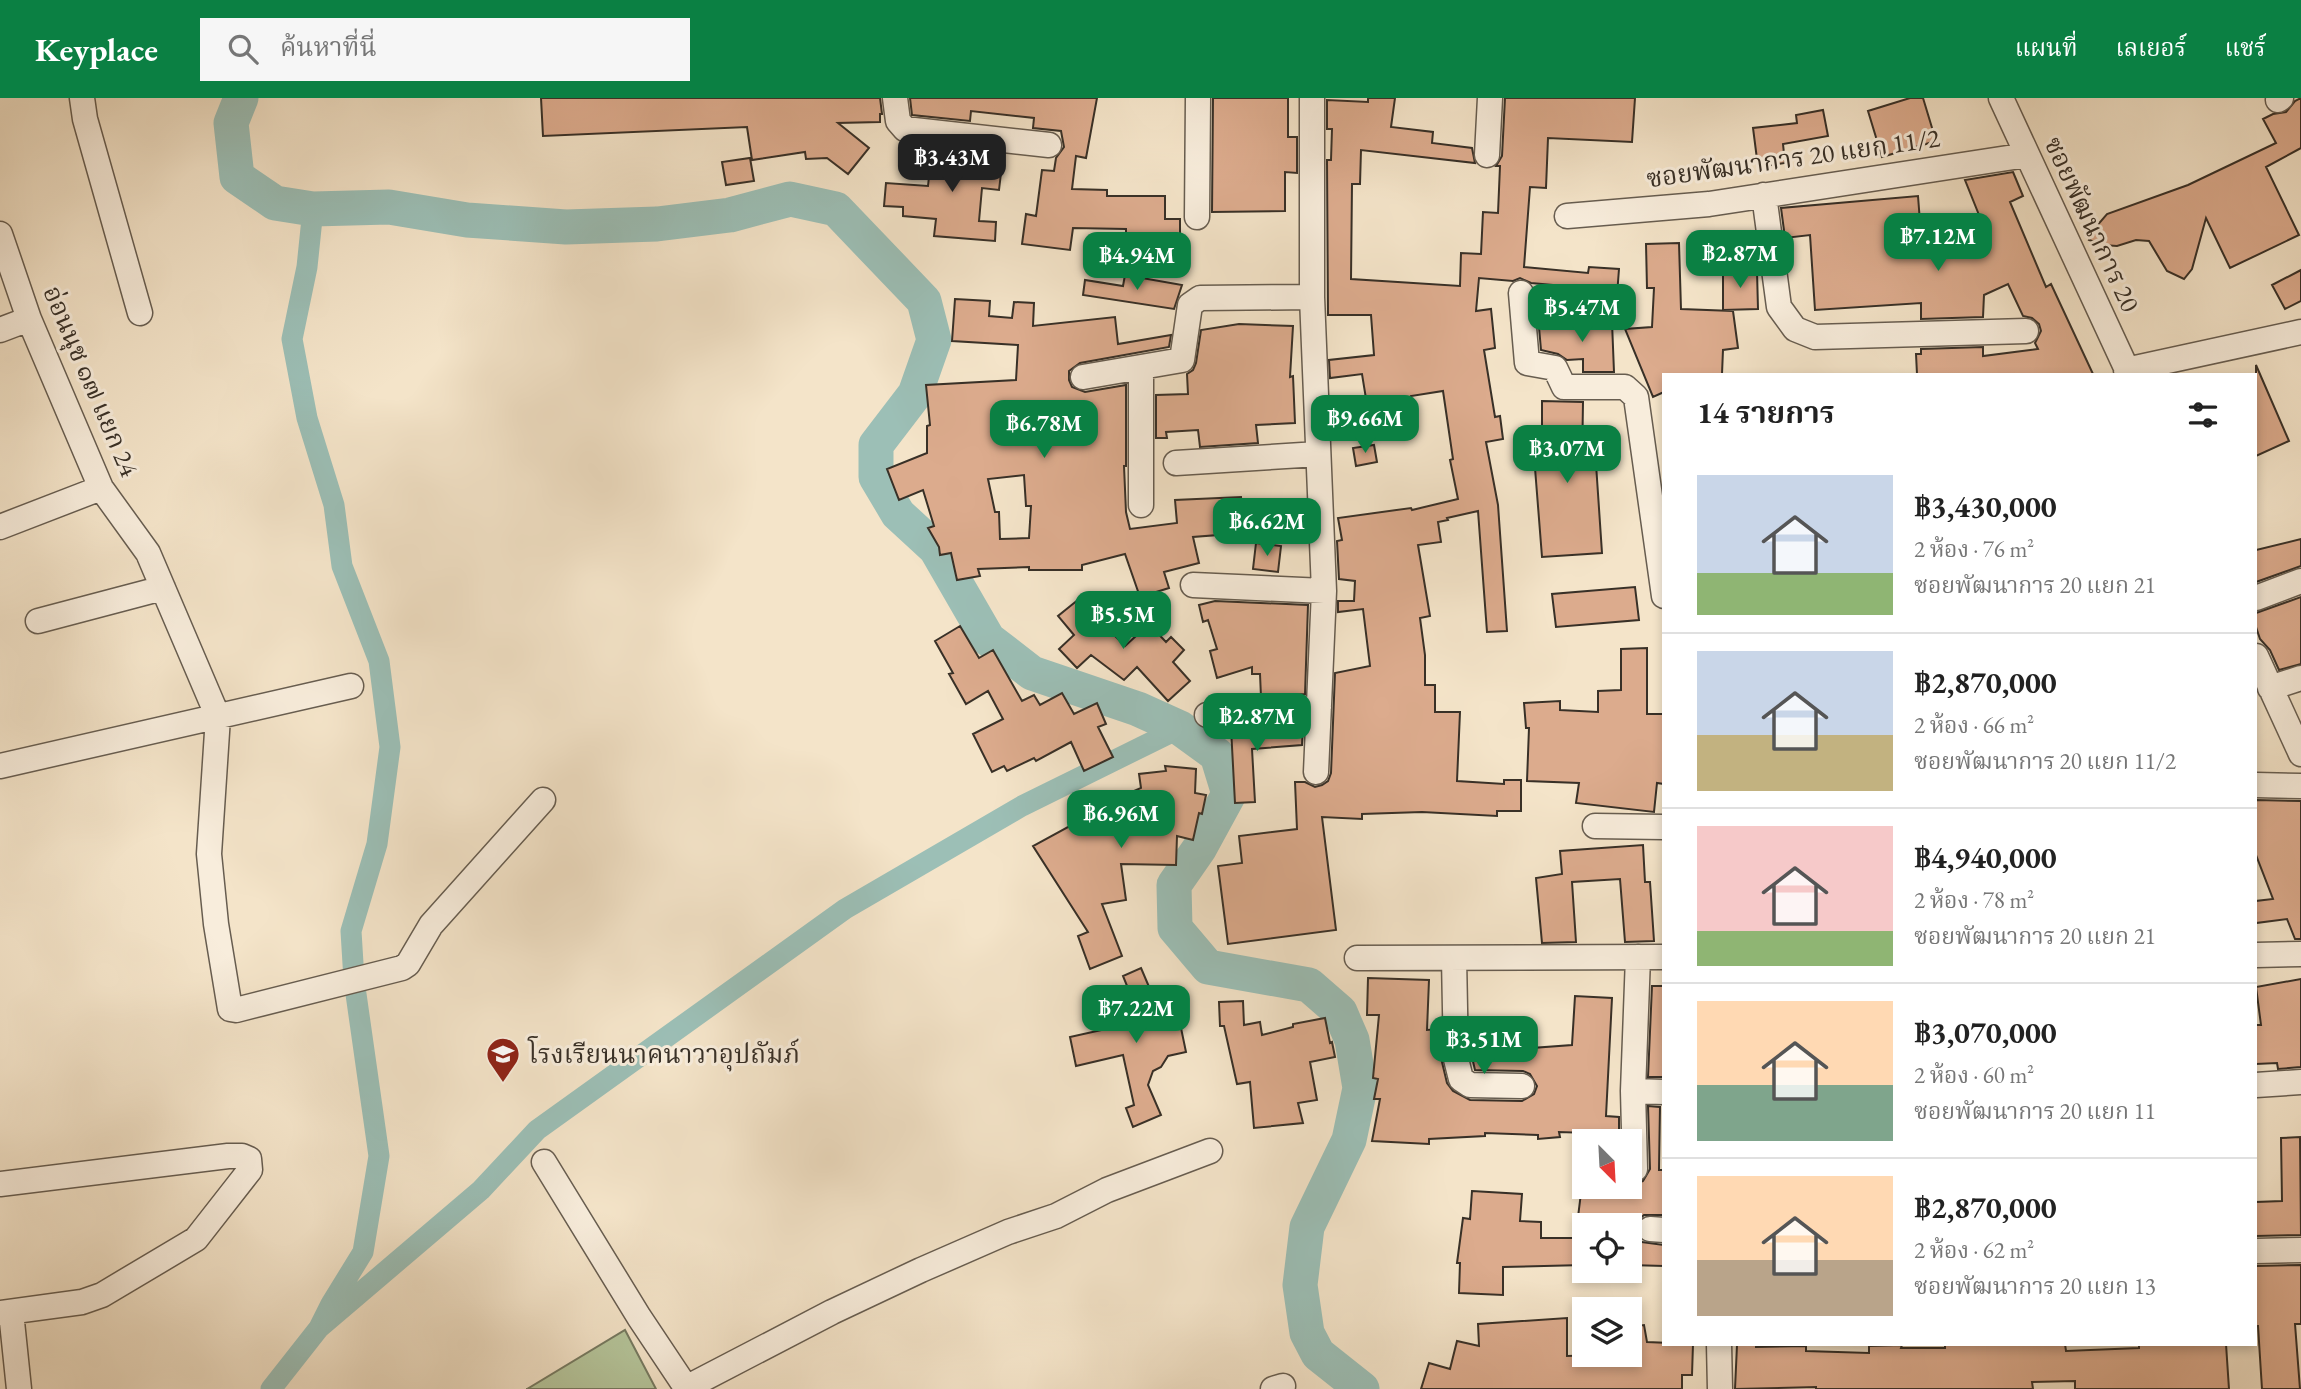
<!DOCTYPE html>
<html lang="th">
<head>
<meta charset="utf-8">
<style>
  body { margin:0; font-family:"EB Garamond","Noto Serif Thai",serif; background:#f6f6f6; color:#222; height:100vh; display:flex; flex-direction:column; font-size:26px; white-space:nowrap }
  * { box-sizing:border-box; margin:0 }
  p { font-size:23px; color:#767676 }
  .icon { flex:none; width:38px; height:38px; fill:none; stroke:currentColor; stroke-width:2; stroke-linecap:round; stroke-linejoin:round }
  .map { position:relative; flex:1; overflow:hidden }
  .panel { position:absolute; left:1662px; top:275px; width:595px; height:973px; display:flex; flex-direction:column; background:#fff; border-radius:0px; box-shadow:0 4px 10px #0003 }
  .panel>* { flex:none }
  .needle { width:46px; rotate:156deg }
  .controls { position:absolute; left:1572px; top:1031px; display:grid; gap:14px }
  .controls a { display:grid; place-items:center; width:70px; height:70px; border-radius:0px; background:#fff; box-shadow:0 4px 10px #0003; font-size:35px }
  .price { position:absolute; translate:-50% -60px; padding:0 16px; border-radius:14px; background:#0b8043; color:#fff; font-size:23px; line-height:46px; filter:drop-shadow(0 2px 4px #0008) }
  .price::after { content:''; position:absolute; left:50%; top:42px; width:21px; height:16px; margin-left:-10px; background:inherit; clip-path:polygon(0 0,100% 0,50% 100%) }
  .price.on { background:#222; color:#fff }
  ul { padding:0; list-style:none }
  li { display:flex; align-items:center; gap:21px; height:175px; padding:0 35px }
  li+li { border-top:2px solid #e0e0e0 }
  li span { display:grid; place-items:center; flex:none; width:196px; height:140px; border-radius:0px; color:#555 }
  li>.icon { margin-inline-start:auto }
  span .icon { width:84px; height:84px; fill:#fffc; stroke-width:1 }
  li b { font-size:30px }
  h2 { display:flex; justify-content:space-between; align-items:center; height:84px; padding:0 35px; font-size:30px }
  header { display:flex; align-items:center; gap:42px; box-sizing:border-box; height:98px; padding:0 35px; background:#0b8043; color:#fff }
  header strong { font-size:33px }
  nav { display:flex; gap:38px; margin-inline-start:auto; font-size:24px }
  .search { width:490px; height:63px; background:#f6f6f6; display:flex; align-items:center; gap:18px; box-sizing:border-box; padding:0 24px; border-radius:0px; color:#767676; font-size:26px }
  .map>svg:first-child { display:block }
</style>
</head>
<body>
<header>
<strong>Keyplace</strong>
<div class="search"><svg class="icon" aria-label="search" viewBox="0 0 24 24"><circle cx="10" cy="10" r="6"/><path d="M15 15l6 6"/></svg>ค้นหาที่นี่</div>
<nav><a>แผนที่</a><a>เลเยอร์</a><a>แชร์</a></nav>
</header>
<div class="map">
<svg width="2301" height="1291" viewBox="0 0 2301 1291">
  <rect width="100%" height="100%" fill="#f4e4c9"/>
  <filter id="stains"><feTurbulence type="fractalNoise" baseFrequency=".00286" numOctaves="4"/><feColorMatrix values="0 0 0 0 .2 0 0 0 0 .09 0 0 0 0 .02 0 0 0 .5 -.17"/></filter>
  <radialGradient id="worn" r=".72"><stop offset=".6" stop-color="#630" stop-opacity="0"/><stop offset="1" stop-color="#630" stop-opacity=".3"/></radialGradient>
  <!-- green -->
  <path fill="#b5c59b" stroke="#767a61" stroke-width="2" d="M625 1232 656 1291H526H527Z"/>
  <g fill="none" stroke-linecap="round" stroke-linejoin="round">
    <!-- canal -->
    <path stroke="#9cbfb6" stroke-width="21" d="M313 111 307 169 292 241 307 320 334 407 342 468 379 563 390 649 377 746 351 833 354 882 379 1058 363 1154 331 1206 319 1230
      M271 1291 319 1230 481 1092 537 1032 845 811 1022 708 1180 630"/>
    <!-- river -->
    <path stroke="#9cbfb6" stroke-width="35" d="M241 0 231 25 237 79 275 105 313 111 389 109 467 122 566 129 657 126 730 117 790 101 836 111 924 203 934 242 915 296 876 347V379L898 416 936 451 988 541 1032 575 1138 611 1180 630 1217 657 1229 696 1199 751 1174 787 1175 830 1208 869 1309 887 1340 914 1352 942 1360 990 1349 1042 1307 1129 1300 1187 1307 1235 1318 1256 1362 1291"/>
  </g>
  <!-- building -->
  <path fill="#dcab8d" stroke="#383027" stroke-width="2" fill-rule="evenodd" d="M541 0H880L882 16H880V24L838 25 869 50 848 76 827 60 806 61 805 54 752 62 747 29 543 38Z
    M910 0H1097L1086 60 1076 58 1072 91 1107 92V98H1165V121H1180V146H1126V131L1073 130 1070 152 1022 146 1026 116 1036 118 1042 72 1054 73 1056 60 1064 49 1061 33 1033 30 1034 20 971 13 970 23 912 17Z
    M1213 0H1288V39H1297V75L1285 74V113L1212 114Z
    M1368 0H1395L1391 29 1433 34 1432 45 1472 50 1475 65 1361 52 1360 86H1352L1351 181 1460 188 1461 155 1481 156 1483 114 1498 115 1500 68H1496L1502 58 1505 0H1635L1632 44 1548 40 1546 90 1530 89 1524 169 1588 175 1589 169 1619 171 1616 210 1611 199V208L1596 207V191L1531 185 1520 180 1513 183 1479 180 1476 213 1491 211 1495 250 1484 252 1495 319 1500 318 1503 341 1486 344 1498 407 1507 533 1487 534 1478 413 1447 420 1448 422 1438 424 1441 444 1418 447 1430 518 1420 520 1425 557V587H1435V614H1460L1457 683 1504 686V682H1521V713H1497V718L1422 714 1362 716V721L1322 719 1336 832 1228 846 1218 768 1242 765 1239 738 1297 731 1295 684H1305L1315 689 1322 687 1328 683 1331 675 1335 575 1370 568 1363 511 1338 514V503H1354L1355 483 1339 481 1337 443 1342 442 1338 420 1411 410 1412 412 1458 401 1450 362 1453 361 1443 293 1411 298 1413 311 1369 319 1362 276 1330 280 1329 262 1374 257 1371 217H1328L1327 62H1331L1332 31H1327V2L1368 4Z
    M1910 0H1923L1936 43 1882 59 1868 13Z
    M2301 0V50L2266 69 2299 137 2230 170 2206 120 2192 171 2184 181 2167 173 2149 143 2136 142 2117 148 2103 147 2089 142 2095 130 2107 116 2188 87 2276 45 2263 21 2273 16 2286 14 2295 3Z
    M1823 12 1828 38 1783 46 1785 65 1758 69 1753 30 1797 25 1796 17Z
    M932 51 1003 58 999 92 982 90 979 123 996 124 995 143 934 138 936 121 903 118V109L884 108 886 85 928 88Z
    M750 60 754 83 726 87 722 64Z
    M2013 74 2023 98 2010 104 2046 189 2051 186 2093 276H1917L1916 256H1921V251L1983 249V258L2038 251 2035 245 2041 233 2039 226 2032 220 2023 218 2008 186 1984 197 1983 219 1921 221V205L1815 212 1810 137 1785 140 1781 110 1918 98 1920 124 1940 122 1941 139 1981 122 1965 82Z
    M1679 145 1681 211 1733 213 1738 250 1723 252 1722 276H1664V294L1653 299 1625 231 1652 229 1654 190H1647L1646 146Z
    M2301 172V203L2285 211 2272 187Z
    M1723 173H1757L1758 211 1723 212Z
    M1125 177 1182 187 1174 211 1083 197 1085 182 1123 188Z
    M955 201 990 203 989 218 1012 220 1014 204 1034 205 1033 228 1115 219 1118 246 1171 237 1169 249 1080 265 1069 273V282L1072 289 1085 294 1126 287V368H1124L1126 414 1130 431 1177 425 1175 402 1241 399 1244 435 1193 439 1199 465 1164 474 1169 490 1140 499 1125 456 1082 467V472H1029V469L978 471 980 478 957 482 951 455 940 457 939 449 928 430 934 428 923 392 899 402 887 371 927 355V328L930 327 926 287 1016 282 1018 247 952 243ZM1024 377 1026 408H1031L1029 440 1000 441 999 414H995L988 381Z
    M1612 224 1614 274H1583V261L1567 262 1558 256 1541 252 1539 229Z
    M1239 226 1293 228 1290 279 1293 278 1295 325 1256 327 1258 345 1200 349 1198 332 1166 334 1167 340H1156V297L1188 296 1187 276 1193 272 1196 265 1201 232Z
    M2256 267 2289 343 2256 358Z
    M1542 303 1583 304 1582 367 1596 366 1602 455 1542 459 1535 370H1542Z
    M1374 347 1377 364 1356 368 1353 350Z
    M1301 402 1304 426 1276 429 1273 406Z
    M2301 441V468L2256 484V452Z
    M1256 445 1281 448 1278 474 1253 471Z
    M1635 489 1639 522 1556 529 1552 496Z
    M2301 499V566L2279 572 2270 552 2260 541 2256 529V515Z
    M1079 501 1125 548 1149 526 1166 544 1171 539 1184 552 1173 564 1190 583 1168 603 1137 569 1124 582 1091 557 1077 570 1059 551 1074 537 1058 518Z
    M1215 503 1308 507 1305 596 1261 599 1260 576H1252V569L1217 580 1210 553 1217 551 1208 522 1203 524 1199 507Z
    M960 528 979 560 993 552 1022 603 1034 597 1040 607 1062 595 1074 616 1097 605 1106 626 1098 629 1113 659 1084 673 1071 644 1036 663 1034 660 1007 673 1004 668 992 674 973 636 1003 621 988 593 966 606 949 576 953 575 935 543Z
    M1647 550V616H1664V686L1657 685 1654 714 1576 705 1579 685 1527 683 1529 630H1526L1524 605 1560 603V612L1598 614V593L1621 592V551Z
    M1303 626 1302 647 1252 651 1255 704 1235 705 1231 630Z
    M1165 668 1196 671 1195 695 1206 697 1202 716 1199 715 1193 742 1177 738 1176 767 1121 766 1126 802 1102 806 1122 858 1090 871 1078 838 1088 834 1033 748 1079 723 1102 721 1097 709 1141 690 1139 676 1166 673Z
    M2256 702 2301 703V841H2295L2287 821 2256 825V803L2273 801 2256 757Z
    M1643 747 1645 784H1650L1654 843 1625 844 1620 781 1572 784 1576 844 1542 845 1536 780 1562 776 1560 753Z
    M1141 870 1158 910 1176 906 1186 954 1168 958 1161 969 1153 973 1148 987 1161 1017 1133 1029 1126 1010 1134 1007 1123 957 1076 968 1070 939 1115 929 1113 920 1138 915 1123 878Z
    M1368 880 1429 882 1427 932 1438 931 1442 964 1447 985 1453 993 1470 1002 1522 1003 1534 996 1537 988 1530 976 1523 973 1475 972 1471 955 1532 953V950L1572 947 1575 898 1612 900 1606 1018 1619 1019V1036L1559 1034 1560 1039 1538 1041V1037L1485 1035V1038L1429 1041V1046L1372 1043 1380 1001H1374L1378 981 1373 980 1379 917H1367Z
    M2301 881V969L2278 971 2277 965 2256 966V927H2261L2256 889Z
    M1652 888H1664V979H1648Z
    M1243 903 1244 927 1260 924 1262 937 1293 929V926L1325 920 1330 945 1332 944 1335 959 1310 964 1317 1002 1298 1005 1303 1025 1254 1030 1250 984 1237 986 1224 928H1220L1219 904Z
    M1648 1008 1660 1009 1659 1072H1664V1117H1644L1637 1123 1635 1131 1637 1138 1642 1144 1664 1147V1168L1629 1167V1127H1577L1581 1095 1636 1096V1086L1643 1083 1650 1071Z
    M2300 1039 2301 1137 2256 1138V1104L2282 1103 2281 1040Z
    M1472 1093 1522 1096 1520 1123 1541 1124V1140H1584V1167L1503 1169V1197L1459 1195 1460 1165H1457L1463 1120 1470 1121Z
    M2301 1167V1226H2295L2300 1291H2262L2258 1228H2256V1168Z
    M1567 1220V1258L1629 1256V1229L1644 1227 1647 1244 1693 1246 1692 1277H1682V1291H1421L1429 1265 1450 1271 1457 1243 1479 1248 1478 1226Z
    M1756 1246V1249L1806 1248V1253L1869 1255V1248L1902 1247 1901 1250H1945V1247L1956 1246H2065L2066 1253 2139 1250V1246H2226L2229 1291H2075V1283L2032 1284 2033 1291H1816V1289L1735 1291 1737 1247Z"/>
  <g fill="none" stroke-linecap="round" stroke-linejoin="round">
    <defs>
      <path id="minor" d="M82 0 85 21 140 215
        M895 0 898 23 905 31 1049 47
        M1312 0V199L1324 493 1316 674
        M2001 0 2129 276
        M2278 2 2281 0
        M1487 57 1490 0
        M1764 97 1779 209 1795 231 1815 239 2026 233
        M1567 118 1709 106 2027 57
        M1197 119 1198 0
        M0 136 29 221 101 390 148 455 218 619 209 756 216 826 230 911 236 912 402 870 408 866 431 827 543 702
        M1521 195 1527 265 1555 270 1564 289H1625L1636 299 1664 498
        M0 232 29 221
        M1141 270V407
        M2126 272 2301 234
        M1083 279 1182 262 1190 207 1200 200 1312 199
        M1176 365 1318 356
        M0 429 101 390
        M1193 487 1324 493
        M2256 500 2301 483
        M38 523 163 490
        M2256 558 2301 656
        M2270 590 2301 580
        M1207 617 1319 610
        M0 668 351 588
        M2256 687 2301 688
        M1595 728 1664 729
        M2256 857 2301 856
        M1357 860 1664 859
        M1454 860 1456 961 1461 981 1470 987 1522 988
        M2256 987 2301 984
        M1633 993 1664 994
        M544 1064 639 1219 687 1291
        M1635 1071 1633 993 1638 859
        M0 1086 228 1058H242L249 1061 250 1072 196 1141 102 1197 82 1204 0 1215
        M1650 1131 1664 1132
        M2256 1153 2301 1152
        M11 1214 19 1291
        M1719 1246 1720 1291
        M686 1290 832 1214 921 1172 1008 1134 1056 1118 1107 1092 1210 1053
        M1273 1291 1283 1288"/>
    </defs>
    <!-- minor casing -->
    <use href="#minor" stroke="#675d50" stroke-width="27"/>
    <!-- minor -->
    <use href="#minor" stroke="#f8eddc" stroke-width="24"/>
  </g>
  <!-- icons -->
  <defs>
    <symbol id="school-pin" viewBox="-11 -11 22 30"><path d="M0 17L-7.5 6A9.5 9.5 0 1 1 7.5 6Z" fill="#8f2418" stroke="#f8eddc"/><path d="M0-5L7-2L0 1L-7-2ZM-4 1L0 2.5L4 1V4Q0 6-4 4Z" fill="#fff"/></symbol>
  </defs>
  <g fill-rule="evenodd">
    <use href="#school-pin" x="484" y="937" width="38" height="52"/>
  </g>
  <g text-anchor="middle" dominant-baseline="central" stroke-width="6" stroke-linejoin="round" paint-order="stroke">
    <!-- street labels -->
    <g font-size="26" fill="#383027" stroke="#f8eddc">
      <text transform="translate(1793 60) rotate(-8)">ซอยพัฒนาการ 20 แยก 11/2</text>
      <text transform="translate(2092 126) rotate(65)">ซอยพัฒนาการ 20</text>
      <text transform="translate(91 283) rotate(67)">อ่อนนุช ๑๗ แยก 24</text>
    </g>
    <!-- poi labels -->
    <g font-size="26" fill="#383027" stroke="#f8eddc" text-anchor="start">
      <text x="528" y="956">โรงเรียนนาคนาวาอุปถัมภ์</text>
    </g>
  </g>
  <rect width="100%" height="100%" filter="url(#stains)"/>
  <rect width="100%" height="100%" fill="url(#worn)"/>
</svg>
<div class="controls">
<a><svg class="needle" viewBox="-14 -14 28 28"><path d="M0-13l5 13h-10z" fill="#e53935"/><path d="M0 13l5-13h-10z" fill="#767676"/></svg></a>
<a><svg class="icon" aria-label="locate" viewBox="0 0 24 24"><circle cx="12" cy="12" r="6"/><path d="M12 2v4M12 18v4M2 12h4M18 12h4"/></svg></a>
<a><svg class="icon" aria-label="layers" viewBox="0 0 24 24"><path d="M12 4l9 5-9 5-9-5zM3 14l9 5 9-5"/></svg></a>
</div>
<b class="price on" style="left:952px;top:96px">฿3.43M</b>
<b class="price" style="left:1938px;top:175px">฿7.12M</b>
<b class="price" style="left:1740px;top:192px">฿2.87M</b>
<b class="price" style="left:1137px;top:194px">฿4.94M</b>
<b class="price" style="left:1582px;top:246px">฿5.47M</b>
<b class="price" style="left:1365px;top:357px">฿9.66M</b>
<b class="price" style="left:1044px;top:362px">฿6.78M</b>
<b class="price" style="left:1567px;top:387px">฿3.07M</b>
<b class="price" style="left:1267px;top:460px">฿6.62M</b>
<b class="price" style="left:1123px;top:553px">฿5.5M</b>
<b class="price" style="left:1257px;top:655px">฿2.87M</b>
<b class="price" style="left:1121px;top:752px">฿6.96M</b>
<b class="price" style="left:1136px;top:947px">฿7.22M</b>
<b class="price" style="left:1484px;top:978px">฿3.51M</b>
<section class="panel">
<h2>14 รายการ<svg class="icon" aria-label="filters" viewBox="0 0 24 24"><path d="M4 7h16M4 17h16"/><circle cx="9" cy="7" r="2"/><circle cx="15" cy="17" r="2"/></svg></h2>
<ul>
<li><span style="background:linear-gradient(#c9d6e8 70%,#8fb573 0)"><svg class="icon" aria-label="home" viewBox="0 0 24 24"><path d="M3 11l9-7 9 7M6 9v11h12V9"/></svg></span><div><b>฿3,430,000</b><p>2 ห้อง · 76 m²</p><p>ซอยพัฒนาการ 20 แยก 21</p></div></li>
<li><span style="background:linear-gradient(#c9d6e8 60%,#c2b280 0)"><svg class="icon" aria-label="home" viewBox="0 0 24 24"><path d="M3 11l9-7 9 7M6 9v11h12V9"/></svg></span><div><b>฿2,870,000</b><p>2 ห้อง · 66 m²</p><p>ซอยพัฒนาการ 20 แยก 11/2</p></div></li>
<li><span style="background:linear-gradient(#f6c9c9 75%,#8fb573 0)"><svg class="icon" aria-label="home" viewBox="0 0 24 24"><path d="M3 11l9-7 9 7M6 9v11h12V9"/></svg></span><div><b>฿4,940,000</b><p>2 ห้อง · 78 m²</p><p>ซอยพัฒนาการ 20 แยก 21</p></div></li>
<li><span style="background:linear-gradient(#ffd9b3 60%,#7fa58c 0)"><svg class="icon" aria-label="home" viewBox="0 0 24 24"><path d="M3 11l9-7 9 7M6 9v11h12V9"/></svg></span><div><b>฿3,070,000</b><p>2 ห้อง · 60 m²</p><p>ซอยพัฒนาการ 20 แยก 11</p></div></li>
<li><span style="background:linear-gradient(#ffd9b3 60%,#b9a48a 0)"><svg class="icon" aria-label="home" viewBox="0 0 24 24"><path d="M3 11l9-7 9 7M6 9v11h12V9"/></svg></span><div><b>฿2,870,000</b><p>2 ห้อง · 62 m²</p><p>ซอยพัฒนาการ 20 แยก 13</p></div></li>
</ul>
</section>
</div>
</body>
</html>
